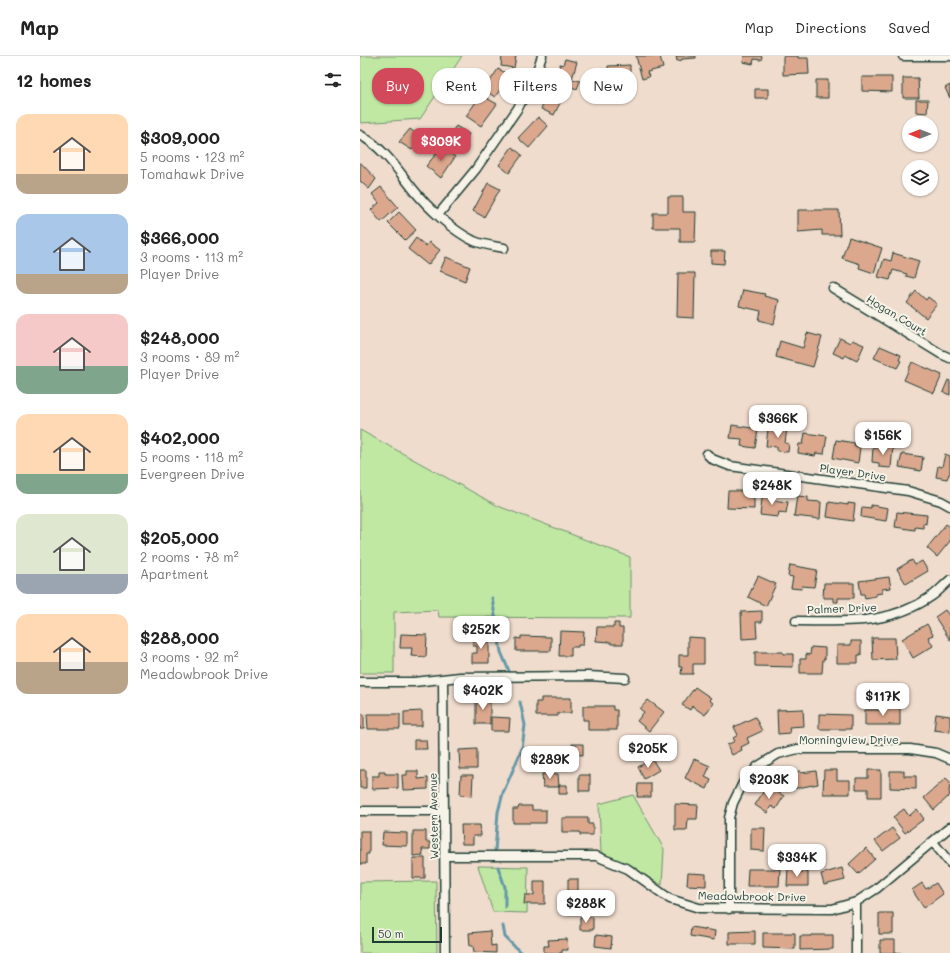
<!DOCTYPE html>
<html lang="en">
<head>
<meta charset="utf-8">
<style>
  body { margin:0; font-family:Mali,sans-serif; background:#f6f6f6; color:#222; height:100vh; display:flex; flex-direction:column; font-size:15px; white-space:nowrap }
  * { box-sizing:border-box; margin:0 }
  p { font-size:13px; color:#767676 }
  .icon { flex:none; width:22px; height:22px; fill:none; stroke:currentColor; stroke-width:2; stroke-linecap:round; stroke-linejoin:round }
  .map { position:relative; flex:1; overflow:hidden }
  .panel { display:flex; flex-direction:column; background:#fff; width:360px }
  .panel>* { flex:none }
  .banner { position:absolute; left:12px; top:12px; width:380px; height:36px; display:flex; gap:8px }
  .needle { width:26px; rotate:270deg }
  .fabs { position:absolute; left:542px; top:60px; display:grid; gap:8px }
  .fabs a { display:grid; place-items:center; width:36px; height:36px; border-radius:50%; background:#fff; box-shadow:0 1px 3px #0004; font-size:20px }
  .scale { position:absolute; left:12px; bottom:10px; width:70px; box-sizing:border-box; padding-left:4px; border:2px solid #1f3d34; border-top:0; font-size:11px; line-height:14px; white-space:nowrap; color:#1f3d34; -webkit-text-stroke:3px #f7f3e8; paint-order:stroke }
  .price { position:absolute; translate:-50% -34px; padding:0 9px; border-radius:8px; background:#fff; color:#222; font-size:13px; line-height:26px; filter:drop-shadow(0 1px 2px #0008) }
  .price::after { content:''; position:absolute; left:50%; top:24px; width:12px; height:9px; margin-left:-6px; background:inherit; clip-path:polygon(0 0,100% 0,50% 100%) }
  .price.active { background:#d1495b; color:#fff }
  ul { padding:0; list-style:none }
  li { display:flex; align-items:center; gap:12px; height:100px; padding:0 16px }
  li span { display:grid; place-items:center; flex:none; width:112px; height:80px; border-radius:12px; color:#555 }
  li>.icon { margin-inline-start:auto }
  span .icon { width:48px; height:48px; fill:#fffc; stroke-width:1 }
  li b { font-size:17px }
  h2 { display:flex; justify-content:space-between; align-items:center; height:48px; padding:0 16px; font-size:17px }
  .tag { padding:0 14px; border-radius:16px; background:#fff; box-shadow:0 1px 3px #0004; font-size:14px; line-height:36px }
  .tag.active { background:#d1495b; color:#fff }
  header { display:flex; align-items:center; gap:24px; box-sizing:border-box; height:56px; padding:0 20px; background:#fff; border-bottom:1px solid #e0e0e0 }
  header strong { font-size:19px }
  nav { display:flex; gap:22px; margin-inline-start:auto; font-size:14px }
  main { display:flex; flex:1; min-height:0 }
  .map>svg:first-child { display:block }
</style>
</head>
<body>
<header>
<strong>Map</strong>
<nav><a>Map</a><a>Directions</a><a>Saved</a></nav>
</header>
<main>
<section class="panel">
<h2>12 homes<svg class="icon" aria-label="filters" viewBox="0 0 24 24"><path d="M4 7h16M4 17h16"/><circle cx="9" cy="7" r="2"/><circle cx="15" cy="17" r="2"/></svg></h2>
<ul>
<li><span style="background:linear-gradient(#ffd9b3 75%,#b9a48a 0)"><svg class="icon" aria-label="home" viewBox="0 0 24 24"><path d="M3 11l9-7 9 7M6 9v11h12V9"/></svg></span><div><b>$309,000</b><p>5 rooms · 123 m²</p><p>Tomahawk Drive</p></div></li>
<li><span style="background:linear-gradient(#a9c7e8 75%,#b9a48a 0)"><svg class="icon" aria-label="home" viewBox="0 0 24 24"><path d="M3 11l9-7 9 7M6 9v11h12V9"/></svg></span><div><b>$366,000</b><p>3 rooms · 113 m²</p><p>Player Drive</p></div></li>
<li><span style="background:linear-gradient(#f6c9c9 65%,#7fa58c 0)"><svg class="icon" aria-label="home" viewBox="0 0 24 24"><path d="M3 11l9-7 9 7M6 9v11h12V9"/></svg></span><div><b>$248,000</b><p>3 rooms · 89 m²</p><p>Player Drive</p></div></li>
<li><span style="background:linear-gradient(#ffd9b3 75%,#7fa58c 0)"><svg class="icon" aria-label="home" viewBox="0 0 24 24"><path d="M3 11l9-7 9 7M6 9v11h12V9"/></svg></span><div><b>$402,000</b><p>5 rooms · 118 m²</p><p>Evergreen Drive</p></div></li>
<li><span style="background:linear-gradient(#dfe7d0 75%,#9aa5b1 0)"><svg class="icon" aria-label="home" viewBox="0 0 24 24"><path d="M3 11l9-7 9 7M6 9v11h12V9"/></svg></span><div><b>$205,000</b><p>2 rooms · 78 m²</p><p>Apartment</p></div></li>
<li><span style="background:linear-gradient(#ffd9b3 60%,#b9a48a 0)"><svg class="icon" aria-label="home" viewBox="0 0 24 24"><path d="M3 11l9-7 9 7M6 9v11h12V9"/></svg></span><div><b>$288,000</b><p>3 rooms · 92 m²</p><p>Meadowbrook Drive</p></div></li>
</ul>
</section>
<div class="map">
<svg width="590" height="897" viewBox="0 0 590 897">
  <rect width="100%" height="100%" fill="#efdccd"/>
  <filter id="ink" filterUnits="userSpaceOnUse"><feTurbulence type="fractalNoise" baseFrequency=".025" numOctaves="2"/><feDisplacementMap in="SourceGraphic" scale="8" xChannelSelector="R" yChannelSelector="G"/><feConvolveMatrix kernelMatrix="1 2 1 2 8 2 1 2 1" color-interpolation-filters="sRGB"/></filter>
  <g filter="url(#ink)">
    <!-- green -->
    <path fill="#c0e8a3" stroke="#70926c" d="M0 0H102L60 63 1 67 0 66Z
      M0 374 138 450 270 501V562L79 561 78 554 34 556V617H0Z
      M273 739 304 793 302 829 241 796 239 748Z
      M118 810 168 811 167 857 133 856Z
      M76 825 77 897H0V826Z"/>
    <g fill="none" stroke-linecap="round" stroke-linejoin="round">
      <!-- stream -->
      <path stroke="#6698a8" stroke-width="3" d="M132 542 141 596 149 615
        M135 795 138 756 143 737 162 693 165 669 160 646
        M138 811 145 831V851
        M143 870 145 881 161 897"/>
    </g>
    <!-- building -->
    <path fill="#dba88e" stroke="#1f3d34" d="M142 0H156L154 12 141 10Z
      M276 0H300L303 12 287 16 289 21 282 23Z
      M316 0H336V2L322 3V4L317 5Z
      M384 0H402L401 4 394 3 393 8 383 6Z
      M423 0H438V2H448L449 18 423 19Z
      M205 3 217 6 212 23 220 25 217 33 196 26 199 19 197 18 200 8 203 9Z
      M270 9V25H249L248 10Z
      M138 13 150 19 135 41 124 34Z
      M502 21H532V36L502 35Z
      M543 22H558L559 42H543Z
      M456 24H468V42H456Z
      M590 29V42L585 32Z
      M191 33 204 39 194 59 181 53Z
      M395 33H408V42H395Z
      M121 39 137 48 121 70 106 60Z
      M556 44H568L567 57 556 56Z
      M178 61 188 70 169 92 158 82Z
      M96 70 109 78 99 95 85 85Z
      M50 73 61 82 52 94 39 86Z
      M82 91 95 101 81 122 66 110Z
      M152 91 162 99 149 117 139 109Z
      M0 106 16 123 9 133 0 125Z
      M128 127 140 133 124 161 113 155Z
      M21 131 38 151 21 166 11 154 19 147 12 138Z
      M308 141H323V156H336L335 186H320V172H293V157H308Z
      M438 154H479L480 179H462V174L438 176Z
      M39 156 56 174 45 184 28 167Z
      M489 181 522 192 514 217 499 212 500 208 482 202Z
      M56 182 66 190 69 186 80 194 68 209 48 193Z
      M351 195H365L364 208 351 207Z
      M533 197 559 205 554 222 546 220 547 218 533 214 530 224 518 221 524 203 531 205Z
      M86 201 110 211 105 225 80 215Z
      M318 217H335L334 262 317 261Z
      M383 234 405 238 404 240 419 244 414 268 399 264 401 255 379 250Z
      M556 235 566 244 568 241 577 248 566 262 547 247Z
      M447 277 462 281 453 311 416 301 420 285 443 292Z
      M480 282 490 287 492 284 504 289 497 305 485 299 484 302 473 297Z
      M520 290 541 299 539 304 541 305 537 312 514 302Z
      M552 306 582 319 574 337 544 324Z
      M588 324 590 325V339L583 336Z
      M372 369 398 373 395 392 381 390 382 383 370 382Z
      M420 371 427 372 425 387 429 388 428 396 417 395V391L406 390 408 373 420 374Z
      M445 377 467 380 464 398 456 397 455 400 438 397 439 388H443Z
      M476 384 495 387 494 390 500 391 498 407 473 402Z
      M521 389 533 390 531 412 519 411V407L512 406 513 391H521Z
      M542 398 563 401 561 415 539 411Z
      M585 398 590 400V418H589L587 423 576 421 578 410 582 411Z
      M385 432 394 433V453L367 452 368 435H385Z
      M403 435 412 436 411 444 428 446 426 457 419 456 418 461 400 459Z
      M437 440 448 441V445L461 446 460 463 434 460Z
      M469 446 488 449V447L495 448 493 465 467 461Z
      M511 449 528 452 526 465 501 461 502 451 511 452Z
      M537 456 567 459 566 468 563 467V472L555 471V474L535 471Z
      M586 468 590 471V485L577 501 567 492Z
      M552 504 555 509 562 505 568 515 546 528 537 513Z
      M430 509 457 514 454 531 442 530 441 533 431 532 433 521 428 520Z
      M398 520 416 528 406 550 388 541Z
      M529 521 531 532 522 533V537L516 538V540L505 542 504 538H501L499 525Z
      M464 527H494V542H478V546H473V542H463Z
      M585 554 590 561V584L575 561Z
      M402 555V566H396L397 582 382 583 381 556Z
      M254 567H259V572H263V588H251V586L236 585 237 571H254Z
      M567 568 573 579 568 581 573 590 553 602 542 583Z
      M200 575 224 576 223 589H218V591H211V600H199Z
      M41 578 67 579 66 601 51 600 52 592H40Z
      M116 579H129V607H112V597H117V590H113V584H116Z
      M161 580 191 581V595H156V582L161 583Z
      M328 581 344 582V608H333V618H321L322 611H319V599H328Z
      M512 582H535L536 603 513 604Z
      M491 585H501V599H498V607H477V589H491Z
      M451 591 465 592V603H463L462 617H440V603H446V598L450 599Z
      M395 596H423V598H433V611L395 610Z
      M335 631 351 642 349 644 353 647 345 659 332 650 330 654 322 649Z
      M116 642H130V668H116Z
      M181 642H211V657H198V660H176V646H181Z
      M288 644 304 656 289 675 277 665 284 656 280 653Z
      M223 650H253V654H257V674H228V664H223Z
      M525 651H540V669H505V654H525Z
      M443 653 444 670 429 671 430 677 418 678 417 654Z
      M62 655V670H44V656Z
      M0 658H4V673H0Z
      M7 658H40V673H8Z
      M459 658 491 659V673H459Z
      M576 658 590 660V676L574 674Z
      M131 661 150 662 149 675H131Z
      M395 661 402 675 387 682 389 687 381 691 382 694 372 699 367 689 375 685 373 682 378 679 374 671Z
      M54 684H66L67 693H54Z
      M212 688H223V699L212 698Z
      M117 693V713H100L99 694Z
      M292 703 299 714 284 723 278 711Z
      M334 703 350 710 345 721 351 724 347 733 325 722Z
      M0 714H6V732H0Z
      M464 714H477V724H490V738H463Z
      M508 714H521V741H508V733H496V722H508Z
      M47 715H58V723L68 722V733L43 734 42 719H47Z
      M440 715 441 717 456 715 458 728 427 734 424 718Z
      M530 715H544V720H556V733L530 732Z
      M19 716H25V718H38V732L12 733V720H19Z
      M182 718H198L199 731H183Z
      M101 719H113L112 740 100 739Z
      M219 719H230V735H219Z
      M586 722 590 726 589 736 590 739 574 754 564 742Z
      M278 728H291V741H277Z
      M199 729H207V738H199Z
      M407 730 424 740 416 753 411 750 407 757 395 749Z
      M315 748 338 749 337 763H328L327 774H315Z
      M159 750H172V754H186V767H153V753H158Z
      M544 753 549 760 557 753 564 763 545 777 533 761Z
      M202 762H228V768H233V779H220V776H202Z
      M101 769H120L121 780H113V788H102Z
      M391 772H405L404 795 391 794Z
      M532 772 540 782 523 795 515 785Z
      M0 775H9V798H6V808H0Z
      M53 775H66V786H70V793H62L63 799 53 800Z
      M23 776 47 777V790L22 789Z
      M506 792 515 803 498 818 489 808Z
      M53 802H65V822H53Z
      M428 811 439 812V816H448V830H427Z
      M482 812 485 824 464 829 461 818Z
      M388 813H420L419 830H387Z
      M328 817 346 818V830L327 829Z
      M208 823H218V835H208Z
      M174 825H185V848H164L165 839H174Z
      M562 827 566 833 576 827 583 838 564 852 552 834Z
      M208 848H218V858H208Z
      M519 857H533V878H519Z
      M220 861H233V874H220Z
      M331 871 355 875 354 884 330 880Z
      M130 875 131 890 136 889V897L114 896 113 890H110L109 877Z
      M395 875V888H369V876Z
      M403 877H435V893L403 892Z
      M236 879 252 881 251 892 235 890Z
      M452 879H473V893L440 894V880H452Z
      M207 883 208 894H202V897H184V890H189L188 884Z
      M520 884H535V896L541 897H520Z"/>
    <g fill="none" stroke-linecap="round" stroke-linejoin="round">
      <defs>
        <path id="minor" d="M543 0H590
          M0 79C23 91 37 113 53 133 68 152 93 175 114 185 124 189 134 190 144 192
          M78 159 116 113 158 52 175 20 182 0
          M473 232 581 298 590 302
          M347 398 352 403 370 410 548 435 581 445 590 450
          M436 565C486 565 528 570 572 540 578 536 584 529 590 524
          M83 623 85 897
          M0 626H54L100 621 228 620 265 622
          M0 755H83
          M573 786 590 807
          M84 800H236L268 813 310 843 339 852 472 853 496 846 516 833 590 771
          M496 846V897
          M369 853V762L373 747 383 727 397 711 418 698 438 693H550L576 697 590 703"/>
      </defs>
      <!-- minor casing -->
      <use href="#minor" stroke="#1f3d34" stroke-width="11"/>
      <!-- minor -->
      <use href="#minor" stroke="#f7f3e8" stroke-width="8"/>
    </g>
  </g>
  <g text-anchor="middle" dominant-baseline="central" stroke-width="4" stroke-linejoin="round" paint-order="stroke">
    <!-- street labels -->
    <g font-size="11" fill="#1f3d34" stroke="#f7f3e8">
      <text transform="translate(537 259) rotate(31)">Hogan Court</text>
      <text transform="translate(493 416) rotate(8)">Player Drive</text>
      <text transform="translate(482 552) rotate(-2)">Palmer Drive</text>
      <text x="489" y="683">Morningview Drive</text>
      <text transform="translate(73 760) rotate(-91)">Western Avenue</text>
      <text transform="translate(392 840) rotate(1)">Meadowbrook Drive</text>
    </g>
  </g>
</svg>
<div class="fabs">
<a><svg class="needle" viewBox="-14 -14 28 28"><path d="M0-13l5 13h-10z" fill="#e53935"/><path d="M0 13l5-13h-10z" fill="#767676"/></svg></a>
<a><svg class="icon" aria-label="layers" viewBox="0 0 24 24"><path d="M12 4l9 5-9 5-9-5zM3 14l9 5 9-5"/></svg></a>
</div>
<div class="scale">50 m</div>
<b class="price active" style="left:81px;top:106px">$309K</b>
<b class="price" style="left:418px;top:383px">$366K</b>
<b class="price" style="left:523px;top:400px">$156K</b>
<b class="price" style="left:412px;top:450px">$248K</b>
<b class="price" style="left:121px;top:594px">$252K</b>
<b class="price" style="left:123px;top:655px">$402K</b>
<b class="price" style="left:523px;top:661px">$117K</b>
<b class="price" style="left:288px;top:713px">$205K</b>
<b class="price" style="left:190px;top:724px">$289K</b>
<b class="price" style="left:409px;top:744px">$203K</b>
<b class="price" style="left:437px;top:822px">$334K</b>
<b class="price" style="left:226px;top:868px">$288K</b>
<div class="banner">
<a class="tag active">Buy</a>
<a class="tag">Rent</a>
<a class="tag">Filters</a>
<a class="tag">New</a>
</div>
</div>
</main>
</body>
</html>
